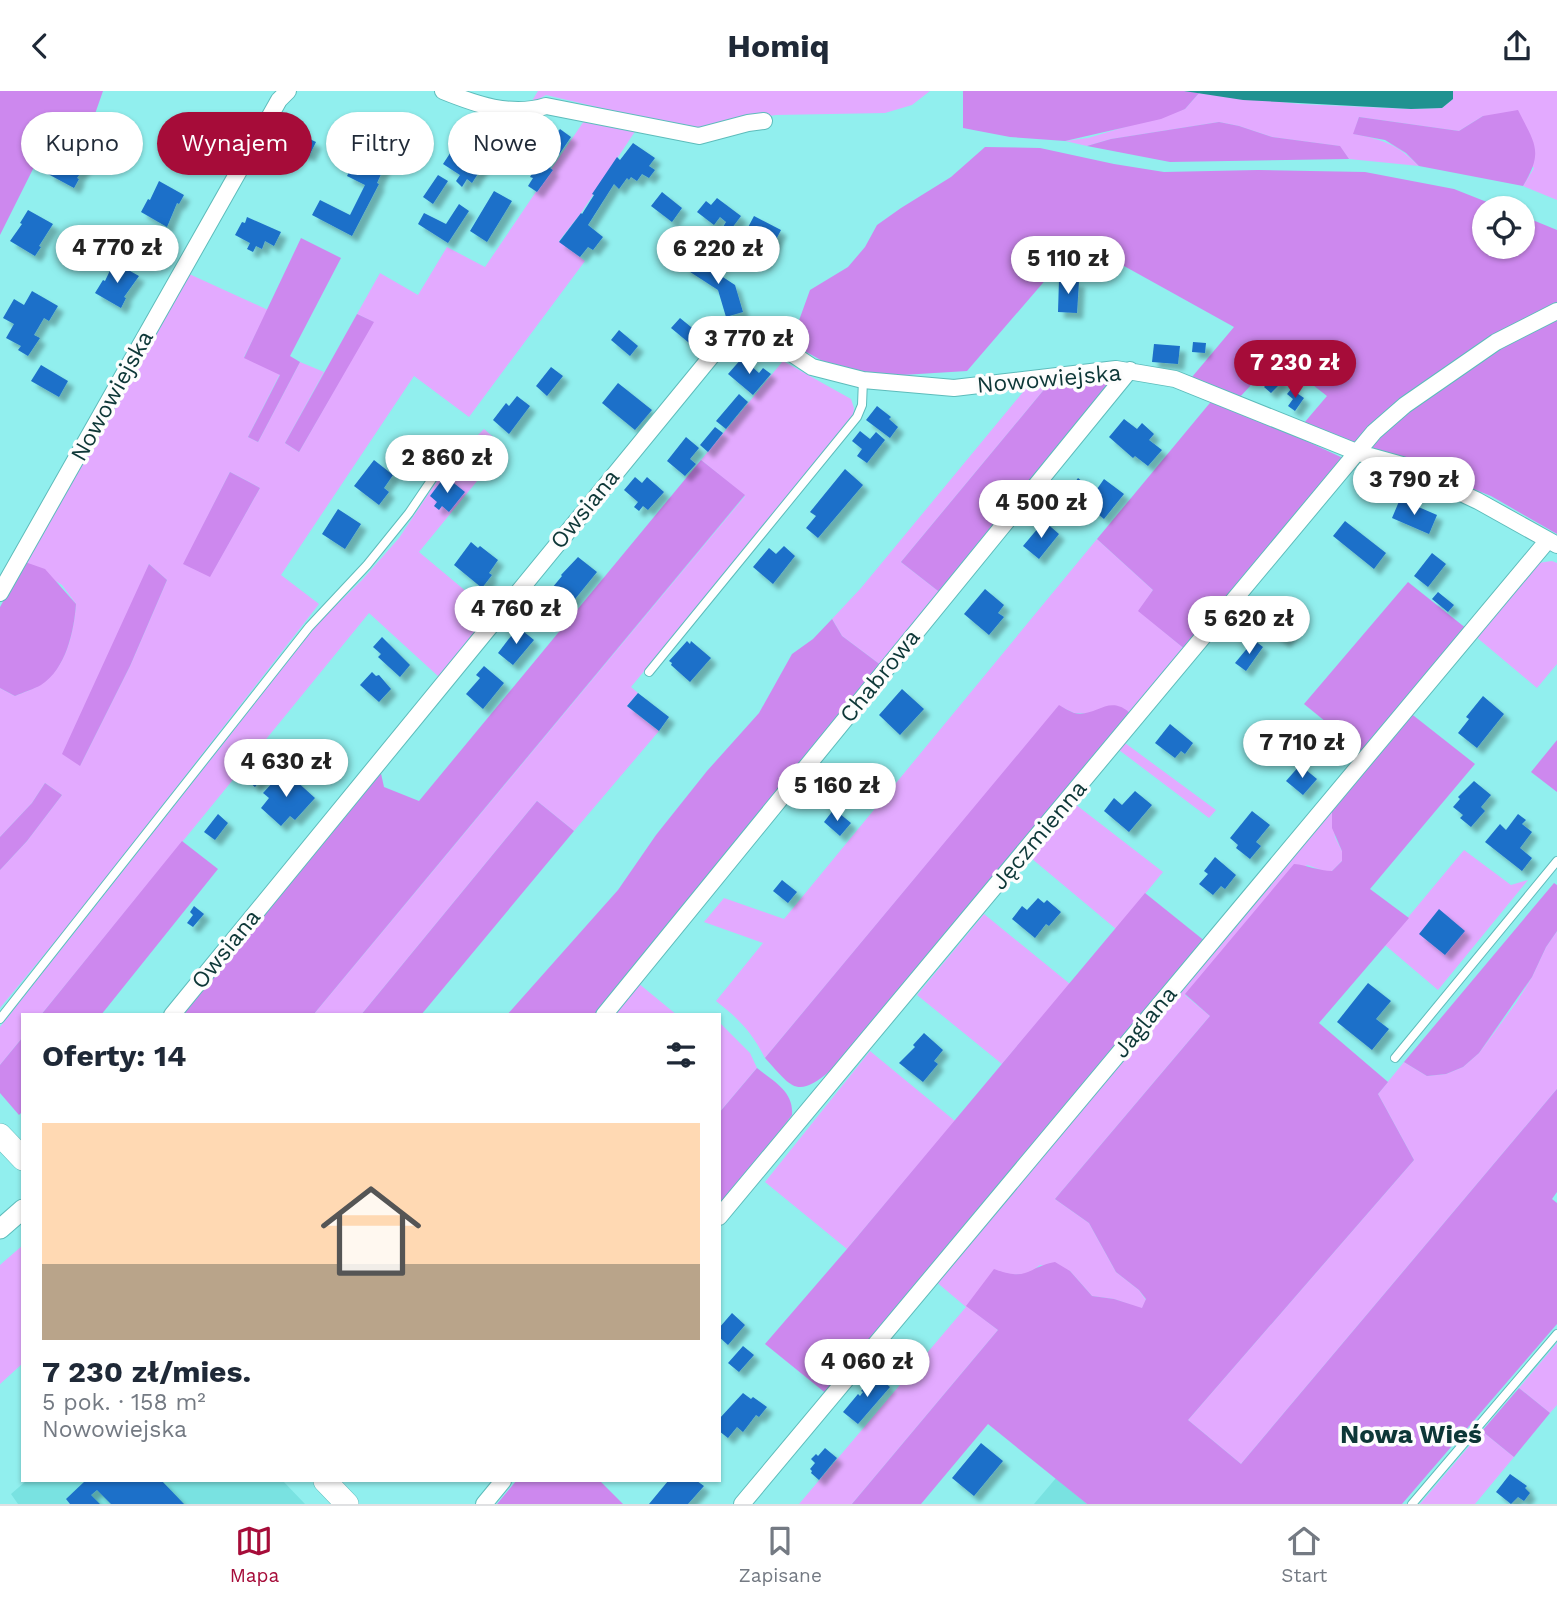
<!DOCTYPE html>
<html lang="pl">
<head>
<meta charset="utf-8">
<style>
  body { margin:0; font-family:"Work Sans",sans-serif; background:#f6f6f7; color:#1f2937; height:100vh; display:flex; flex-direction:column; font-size:26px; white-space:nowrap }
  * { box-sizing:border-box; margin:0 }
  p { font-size:23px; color:#747a83 }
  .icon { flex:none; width:38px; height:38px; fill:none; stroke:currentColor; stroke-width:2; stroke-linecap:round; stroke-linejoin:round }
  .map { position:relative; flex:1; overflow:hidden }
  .side { position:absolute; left:21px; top:922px; width:700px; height:469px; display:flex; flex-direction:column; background:#fff; border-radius:0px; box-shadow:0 2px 5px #0004 }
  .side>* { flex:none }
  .banner { position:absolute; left:21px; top:21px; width:700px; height:63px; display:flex; gap:14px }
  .buttons { position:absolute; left:1472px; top:105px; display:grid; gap:14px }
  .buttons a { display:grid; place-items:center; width:63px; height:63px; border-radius:50%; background:#fff; box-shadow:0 2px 5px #0004; font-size:35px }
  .price { position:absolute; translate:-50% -60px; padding:0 16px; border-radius:24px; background:#fff; color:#222; font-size:23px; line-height:46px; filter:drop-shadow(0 2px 4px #0008) }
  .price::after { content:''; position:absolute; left:50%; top:42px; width:21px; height:16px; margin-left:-10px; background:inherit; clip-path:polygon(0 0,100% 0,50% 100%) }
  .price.on { background:#a60c39; color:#fff }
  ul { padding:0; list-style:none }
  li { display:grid; align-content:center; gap:14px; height:371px; padding:0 21px }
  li+li { border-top:2px solid #e0e1e3 }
  li span { display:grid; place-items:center; height:217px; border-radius:0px; color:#555 }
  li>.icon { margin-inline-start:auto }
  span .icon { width:126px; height:126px; fill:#fffc; stroke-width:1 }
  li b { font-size:30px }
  h2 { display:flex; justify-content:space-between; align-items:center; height:84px; padding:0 21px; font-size:30px }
  .chip { padding:0 24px; border-radius:32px; background:#fff; box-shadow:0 2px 5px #0004; font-size:24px; line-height:63px }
  .chip.on { background:#a60c39; color:#fff }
  header { display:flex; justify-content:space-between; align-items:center; height:91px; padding:0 21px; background:#fff; font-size:32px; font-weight:700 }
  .tabs { display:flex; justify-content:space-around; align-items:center; height:98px; border-top:2px solid #e0e1e3; background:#fff; font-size:19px; color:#747a83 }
  .tabs a { display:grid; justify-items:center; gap:4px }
  .tabs .on { color:#a60c39 }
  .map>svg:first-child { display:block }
</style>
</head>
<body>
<header><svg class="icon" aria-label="back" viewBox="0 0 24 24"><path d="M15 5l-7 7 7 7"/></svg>Homiq<svg class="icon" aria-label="share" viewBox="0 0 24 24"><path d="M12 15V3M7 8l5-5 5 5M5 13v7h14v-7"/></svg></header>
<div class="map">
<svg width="1557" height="1413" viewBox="0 0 1557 1413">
  <defs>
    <filter id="shadow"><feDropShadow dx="6" dy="6" stdDeviation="2" flood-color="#0004"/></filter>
  </defs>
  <rect width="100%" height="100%" fill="#91efee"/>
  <!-- built -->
  <path fill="#79e2e1" d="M1056 1387 1087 1413H1034Z
    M26 1390H283L305 1413H18L11 1403Z"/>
  <!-- green -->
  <path fill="#e3aaff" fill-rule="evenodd" d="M538 0H930L912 14 885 22 776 24 724 31 695 39 546 4 530 13Z
    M1453 0H1557V109L1523 95 1534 77 1483 25 1459 40 1359 26 1354 43C1384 49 1397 53 1419 75L1349 68 1339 55 1272 46 1239 35 1219 31 1111 48 1087 55 1065 50 1088 47 1185 18 1199 2 1300 13 1411 18 1442 17 1453 8Z
    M584 30 636 39 581 122 559 150 585 170 469 326 414 285 281 484 319 513 77 824 0 917V779L27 750 62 704 45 692 32 712 0 746V597L15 605C24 601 34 598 41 593 66 578 74 540 76 513L62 494 25 471 187 182 268 219 244 266 280 283 248 346 258 351 300 271 324 281 285 352 299 361 373 231 357 223 380 182 418 204 447 156 485 176ZM230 381 260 397 210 485 184 473ZM149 473 167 489 130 575 80 675Z
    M783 270 851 308 854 317 853 327 631 596 638 602 627 615 659 640 574 740 537 710 361 924H313L745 405 701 369Z
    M1052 289 901 471 942 503 882 575 842 545 832 528 861 497 1028 295Z
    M484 338 505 356 419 461 492 522 439 586 369 522 41 924H23V946L0 974V936L319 531 362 489 399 447 447 375Z
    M1097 448 1153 499 1139 520 1186 559 1132 624 1074 622 1059 615 765 967C751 940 739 928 716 910L763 852 704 831 724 807 784 828Z
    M1552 470 1557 472V573L1537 597 1475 545 1538 472Z
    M1125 652 1216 719 1209 727 1119 659Z
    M1075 713 1163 781 1116 838 1031 767Z
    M1332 714 1335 746 1342 760V770L1332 780H1324L1307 774 1185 904 1210 925 1055 1108 1089 1132 1116 1181 1139 1199 1146 1209 1142 1218 1114 1208 1092 1205 1070 1180 1040 1174 1028 1183 1010 1184 967 1215 998 1239 852 1413H799L966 1216 934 1189Z
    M1464 759 1511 794 1528 789 1438 899 1385 854Z
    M984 823 1070 893 1002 973 917 904Z
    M1557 840V998L1241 1373 1188 1329 1414 1069 1378 1003 1404 971 1427 985 1446 983 1463 976 1479 962 1516 912 1532 886 1546 856Z
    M638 892 677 924H611Z
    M719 931 750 962 757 977 719 1022Z
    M870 960 955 1030 847 1158 765 1091Z
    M23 1154V1272L0 1293V1174Z
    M1557 1252V1314L1550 1322 1519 1297Z
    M1482 1340 1514 1366 1475 1413H1420Z"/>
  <!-- forest -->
  <path fill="#cd88ee" d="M0 0H103L89 40 57 30 0 144Z
    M963 0H1184L1199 2 1185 18 1161 28 1065 50 1010 46 963 37Z
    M1518 19C1535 53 1544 60 1523 95L1419 75 1406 62 1385 49 1353 43 1359 26 1459 40 1483 25Z
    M1219 31 1239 35 1272 46 1340 55 1349 68 1170 71 1087 55 1111 48Z
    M985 56 1040 57 1114 73 1164 81 1258 79 1365 81 1454 98 1502 117H1484V156H1522L1523 125 1557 139V211L1498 241 1415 302 1354 353 1304 332 1327 305 1277 266 1239 307 1192 286 1234 236 1079 150 967 280 870 286 826 272 801 258 793 246 810 199 848 176 865 156 877 134 901 117 951 86Z
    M301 147 341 167 290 265 300 271 258 351 248 346 280 284 244 267Z
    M357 223 374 231 299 361 285 352Z
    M1557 227V443L1491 405 1370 357 1388 333 1506 253Z
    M1121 283 942 503 901 471 1052 289Z
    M1214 307 1345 368 1186 559 1138 520 1153 499 1097 448Z
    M701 369 745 404 313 924H179L380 678 384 696 419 710Z
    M230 381 260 397 210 486 183 473Z
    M25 471 45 478 76 513C74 540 66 578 41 594 34 598 24 601 15 605L0 597V516Z
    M149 473 167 489 130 575 80 675 62 663Z
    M1408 491 1467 538 1364 662 1304 613Z
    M832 528 842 545 882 575 596 924H507L618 799 656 744 707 680 759 622 792 563 813 548Z
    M1059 614C1064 617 1069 620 1074 622 1097 627 1109 601 1132 624L831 979C796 1009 792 996 765 967Z
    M1409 621 1475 673 1370 798 1409 827 1319 932 1388 991 1378 1003 1414 1069 1188 1329 1241 1373 1557 998V1101L1552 1108 1557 1112V1233L1402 1413H1087L988 1333 921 1413H852L998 1239 966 1215 994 1178C1029 1191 1025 1177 1055 1171L1070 1180 1092 1205 1114 1208 1142 1217 1146 1208 1139 1199 1116 1181 1089 1132 1055 1108 1210 925 1185 903 1294 773C1307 774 1319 780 1332 780L1342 770V760L1332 737V714Z
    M1557 649V701L1531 681Z
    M45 692 62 704 27 750 0 779V746L32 712Z
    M537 710 574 740 421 924H361Z
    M182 750 218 778 101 924H41Z
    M1554 792 1557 794V840L1546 856 1532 886 1479 962 1463 976 1446 983 1427 985 1404 971Z
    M1145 802 1206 851 828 1304 765 1253 847 1158Z
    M23 946V1020L19 1024 0 1002V974Z
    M757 977C773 990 794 1000 792 1024L719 1120V1022Z
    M1519 1297 1550 1322 1514 1366 1482 1340Z
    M516 1390H600L623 1413H497Z"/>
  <!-- water -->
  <path fill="#209291" d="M1184 0H1453V8L1442 17 1411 18 1243 9Z"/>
  <!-- building -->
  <path fill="#1c6fc9" filter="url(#shadow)" d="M560 38 571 46 550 77 553 79 537 101 528 95 533 87 530 86 533 81 536 83 540 76 536 73 548 54 541 49 547 39 555 44Z
    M299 43 316 51 309 65 292 57Z
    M462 44 475 52 467 64 483 75 472 92 467 88 462 96 456 90 460 84 443 73Z
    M513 48 524 54 513 72 503 66Z
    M66 51 92 66 77 87 79 88 74 97 48 83 56 70 58 71Z
    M633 52 655 67 649 75 655 79 649 87 642 83 637 90 631 86 629 89 627 87 619 98 614 93 588 134 603 146 593 159 588 156 580 166 559 151 581 122 582 123 594 104 592 103 617 66 620 69Z
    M361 57 377 65 378 62 387 67V70L377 92 379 93 352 145 312 124 320 109 350 124 365 94 347 85Z
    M438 84 448 90 433 113 423 106Z
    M159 90 184 104 179 113 177 112 167 136 141 121 148 108 150 109Z
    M494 100 512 110 487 151 470 140Z
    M662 101 682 117 672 131 651 115Z
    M717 107 741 125 729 141 723 136 726 131 720 126 714 134 697 121 706 110 711 114Z
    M459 113 469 120 448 152 418 133 424 122 446 133Z
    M28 119 53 133 39 155 41 156 35 165 10 150 22 133 20 132Z
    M754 125 781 139 764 172 735 161 741 149 737 147 740 142 744 144Z
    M247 126 281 141 274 155 265 150 262 158 256 155 253 161 247 158 250 152 235 144 242 131 245 132Z
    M686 135 695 143 685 155 676 148Z
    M692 166 735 194 743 221 726 226 718 199 684 177Z
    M114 171 139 185 124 206 126 207 121 217 95 202 103 189 105 190Z
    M1059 189 1079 190 1077 222 1058 221Z
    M32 200 58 215 49 230 44 227 34 244 40 247 28 265 18 259 21 255 6 247 14 233 3 227 14 208 24 214Z
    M680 227 702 245 694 256 671 237Z
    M619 239 638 255 630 265 611 249Z
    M1193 251 1206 252 1205 262 1192 261Z
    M1154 253 1180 255 1178 273 1152 271Z
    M742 267 759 282 763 277 771 283 753 304 728 283Z
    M41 274 68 290 59 306 31 290Z
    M551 276 563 285 547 305 536 295Z
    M1275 284 1282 291 1271 302 1264 296Z
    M618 292 652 319 635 339 602 312Z
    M1291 298 1304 307 1295 320 1288 315 1293 308 1287 303Z
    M739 303 748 311 726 338 716 330Z
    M517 305 530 315 509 343 493 329 506 312 509 315Z
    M877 315 891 326 889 328 898 336 890 347 866 329Z
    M1124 328 1137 338 1142 332 1154 343 1149 349 1162 359 1148 375 1135 365 1133 367 1109 346Z
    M715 336 723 342 708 361 700 354Z
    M860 340 870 348 876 341 885 349 867 372 857 365 862 358 852 350Z
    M686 346 699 357 690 368 696 373 685 385 667 370Z
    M374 369 393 384 384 397 389 401 379 414 354 395Z
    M845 378 863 394 818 447 806 437 816 425 810 421Z
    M445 385 465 401 449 421 442 415 439 419 434 415 437 411 430 405Z
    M635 386 642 392 647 386 664 401 648 419 643 415 639 420 634 416 638 411 624 399Z
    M1078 387 1095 401 1104 388 1124 403 1104 428 1069 399Z
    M1400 408 1437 424 1429 443 1392 427Z
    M338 418 361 433 345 458 322 443Z
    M1044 430 1059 443 1039 468 1023 455Z
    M1345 430 1386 462 1374 478 1333 445Z
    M471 451 478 457 480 455 498 469 489 482 492 484 482 497 454 474Z
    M784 455 795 465 773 493 753 476 769 457 776 463Z
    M1432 462 1446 473 1428 496 1414 485Z
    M578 466 597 481 571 513 552 497 562 485 561 484Z
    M985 498 1004 514 998 522 1004 526 989 544 964 523Z
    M1438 501 1454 514 1448 521 1432 508Z
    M1280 530 1293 540 1284 551 1272 541Z
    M518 536 534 549 513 574 498 562Z
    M382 546 410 574 400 586 378 566 381 563 373 556Z
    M1254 549 1263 556 1246 580 1235 572Z
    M687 550 690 553 691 550 711 567 690 591 671 574 672 572 669 570Z
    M484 575 504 592 483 618 466 603 480 587 476 584Z
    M372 581 376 585 379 584 391 598 379 611 360 594Z
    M902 598 924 618 900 644 879 624Z
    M638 602 669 626 659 640 627 615Z
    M1483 605 1504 623 1477 657 1458 642 1469 628 1466 626Z
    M1170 633 1193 652 1185 663 1181 660 1175 667 1155 652Z
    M302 651 311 659 297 674 288 666Z
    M263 669 272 676 255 696 249 691 252 687 249 685Z
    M1300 674 1317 688 1303 704 1286 690Z
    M284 679 315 707 295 729 290 725 281 735 261 717 269 707 263 702Z
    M867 681 882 694 871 707 856 694Z
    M1474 690 1491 704 1481 716 1485 720 1471 736 1460 727 1463 724 1453 716 1460 708 1458 706Z
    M1135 700 1152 714 1129 741 1104 720 1114 707 1122 714Z
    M834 718 851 732 840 745 824 731Z
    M1252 720 1270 734 1256 751 1261 755 1250 768 1236 757 1238 754 1230 747Z
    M218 723 228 732 215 749 204 741Z
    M1518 723 1526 729 1522 733 1532 741 1520 757 1532 767 1522 780 1485 751 1500 733 1506 739Z
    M1215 766 1236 784 1225 798 1221 795 1213 804 1199 793 1208 783 1204 780Z
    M782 789 797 801 788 812 773 800Z
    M1038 807 1044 812 1047 809 1061 821 1049 835 1046 833 1035 847 1012 828 1022 815 1027 819Z
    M194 815 204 823 193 836 187 832 193 824 190 821Z
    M1439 818 1465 840 1445 864 1419 843Z
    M1368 892 1391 910 1376 928 1389 938 1372 959 1337 931Z
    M924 942 943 959 934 970 938 973 923 991 899 972 915 956 913 954Z
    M732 1222 745 1234 728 1254 719 1246V1237Z
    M743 1255 754 1264 739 1281 728 1272Z
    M875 1283 890 1296 858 1333 843 1321 858 1303 860 1305 863 1301 861 1300Z
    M743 1302 751 1308 753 1306 767 1316 759 1326 756 1324 743 1341 737 1336 728 1347 719 1340V1328Z
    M981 1352 1003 1370 974 1405 952 1387Z
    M825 1357 837 1367 819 1389 811 1382 812 1380 810 1378 815 1372 811 1368 816 1363 818 1365Z
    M1510 1383 1527 1395 1525 1397 1530 1402 1524 1410 1518 1406 1511 1413 1496 1401Z
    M85 1390H162L184 1413H111L97 1399 91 1404 100 1413H70L66 1408Z
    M668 1390H697L704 1395 688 1413H649Z"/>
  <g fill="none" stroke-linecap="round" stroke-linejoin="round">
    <defs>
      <path id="service" d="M649 581 857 326 862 314 863 289
        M0 928 309 536 367 474 409 422 449 363
        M1395 967 1557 770
        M1412 1413 1557 1243"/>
      <path id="minor" d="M443 0C475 13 511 26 546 15L699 45 748 32 764 30
        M0 502 279 9 288 0
        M172 924 737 234 746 235 761 242 812 276 863 289 954 297 1116 278 1175 288 1359 362 1402 374 1478 410 1557 454
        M604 924 1130 279
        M719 1126 1374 341 1405 314 1496 251 1557 220
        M484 1413 503 1390
        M742 1413 1548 449"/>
      <path id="tertiary" d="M0 1138 23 1118"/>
      <path id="secondary" d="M0 1044 23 1068
        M325 1390 347 1413"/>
    </defs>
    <!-- service casing -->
    <use href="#service" stroke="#5dbcbb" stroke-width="10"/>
    <!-- minor casing -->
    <use href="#minor" stroke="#5dbcbb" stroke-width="18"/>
    <!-- tertiary casing -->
    <use href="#tertiary" stroke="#5dbcbb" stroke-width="21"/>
    <!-- secondary casing -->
    <use href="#secondary" stroke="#5dbcbb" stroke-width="24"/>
    <!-- service -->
    <use href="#service" stroke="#fff" stroke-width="8"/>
    <!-- minor -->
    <use href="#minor" stroke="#fff" stroke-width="16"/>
    <!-- tertiary -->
    <use href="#tertiary" stroke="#fff" stroke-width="19"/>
    <!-- secondary -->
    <use href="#secondary" stroke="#fff" stroke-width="23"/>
  </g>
  <g text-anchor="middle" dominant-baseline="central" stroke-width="7" stroke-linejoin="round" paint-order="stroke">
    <!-- street labels -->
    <g font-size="23" fill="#0d3737" stroke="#fdfdfd">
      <text transform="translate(1049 288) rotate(-5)">Nowowiejska</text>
      <text transform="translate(112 305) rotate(-61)">Nowowiejska</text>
      <text transform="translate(585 418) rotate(-51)">Owsiana</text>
      <text transform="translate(880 585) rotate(-51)">Chabrowa</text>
      <text transform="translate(1039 744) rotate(-50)">Jęczmienna</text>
      <text transform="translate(226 858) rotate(-51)">Owsiana</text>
      <text transform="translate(1145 931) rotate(-50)">Jaglana</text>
    </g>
    <!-- quarter labels -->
    <g font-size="26" font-weight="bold" fill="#0d3737" stroke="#fdfdfd">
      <text x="1411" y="1343">Nowa Wieś</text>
    </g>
  </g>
</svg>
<div class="buttons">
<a><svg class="icon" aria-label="locate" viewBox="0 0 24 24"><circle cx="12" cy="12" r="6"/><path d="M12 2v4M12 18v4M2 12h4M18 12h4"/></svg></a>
</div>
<b class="price" style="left:117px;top:194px">4 770 zł</b>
<b class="price" style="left:718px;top:195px">6 220 zł</b>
<b class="price" style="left:1068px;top:205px">5 110 zł</b>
<b class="price" style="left:749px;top:285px">3 770 zł</b>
<b class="price on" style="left:1295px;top:309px">7 230 zł</b>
<b class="price" style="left:447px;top:404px">2 860 zł</b>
<b class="price" style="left:1414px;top:426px">3 790 zł</b>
<b class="price" style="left:1041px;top:449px">4 500 zł</b>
<b class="price" style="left:516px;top:555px">4 760 zł</b>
<b class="price" style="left:1249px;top:565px">5 620 zł</b>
<b class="price" style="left:1302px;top:689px">7 710 zł</b>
<b class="price" style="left:286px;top:708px">4 630 zł</b>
<b class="price" style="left:837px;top:732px">5 160 zł</b>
<b class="price" style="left:867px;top:1308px">4 060 zł</b>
<div class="banner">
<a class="chip">Kupno</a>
<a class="chip on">Wynajem</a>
<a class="chip">Filtry</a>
<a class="chip">Nowe</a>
</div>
<section class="side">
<h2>Oferty: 14<svg class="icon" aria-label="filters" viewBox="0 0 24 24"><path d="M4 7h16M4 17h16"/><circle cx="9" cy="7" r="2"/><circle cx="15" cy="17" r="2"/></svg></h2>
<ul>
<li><span style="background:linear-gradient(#ffd9b3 65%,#b9a48a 0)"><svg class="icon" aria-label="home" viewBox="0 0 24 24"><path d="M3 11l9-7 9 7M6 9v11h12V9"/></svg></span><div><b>7 230 zł/mies.</b><p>5 pok. · 158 m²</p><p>Nowowiejska</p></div></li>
</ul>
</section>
</div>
<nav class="tabs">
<a class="on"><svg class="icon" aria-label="map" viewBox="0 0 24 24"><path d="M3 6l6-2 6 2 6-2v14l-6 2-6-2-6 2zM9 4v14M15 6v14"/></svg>Mapa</a>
<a><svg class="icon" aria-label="saved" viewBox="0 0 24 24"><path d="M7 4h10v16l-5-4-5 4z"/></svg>Zapisane</a>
<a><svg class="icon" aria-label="home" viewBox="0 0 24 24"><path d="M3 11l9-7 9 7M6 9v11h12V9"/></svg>Start</a>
</nav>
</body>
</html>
